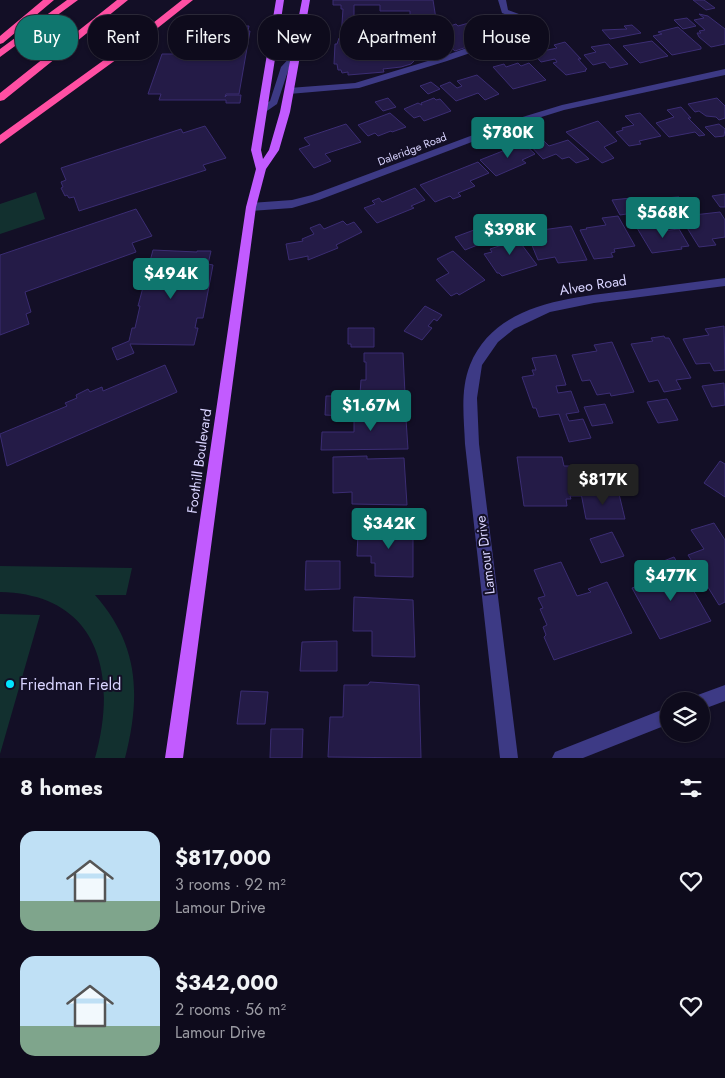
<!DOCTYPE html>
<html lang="en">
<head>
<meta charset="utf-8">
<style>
  body { margin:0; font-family:Jost,sans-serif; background:#171425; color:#f1f3f6; height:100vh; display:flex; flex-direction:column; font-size:19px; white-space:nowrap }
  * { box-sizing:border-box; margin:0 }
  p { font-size:16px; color:#9b9ba3 }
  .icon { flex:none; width:28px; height:28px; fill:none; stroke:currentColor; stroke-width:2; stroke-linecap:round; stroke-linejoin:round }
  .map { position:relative; height:758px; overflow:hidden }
  .drawer { display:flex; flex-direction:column; background:#0e0b1c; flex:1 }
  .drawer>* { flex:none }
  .guide { position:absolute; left:15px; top:15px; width:695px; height:45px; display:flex; gap:10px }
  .controls { position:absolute; left:660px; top:692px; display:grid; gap:10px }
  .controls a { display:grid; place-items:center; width:50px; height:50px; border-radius:50%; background:#0e0b1c; box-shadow:0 1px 4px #0004,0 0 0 1px #2e2b3b; font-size:25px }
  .price { position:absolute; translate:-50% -42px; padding:0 11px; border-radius:5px; background:#0f766e; color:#fff; font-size:16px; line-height:32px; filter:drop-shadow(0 1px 2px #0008) }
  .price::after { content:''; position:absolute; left:50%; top:30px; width:15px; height:11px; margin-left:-8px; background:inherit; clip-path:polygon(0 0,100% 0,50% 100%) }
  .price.selected { background:#222; color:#fff }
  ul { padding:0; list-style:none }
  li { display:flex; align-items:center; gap:15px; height:125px; padding:0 20px }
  li span { display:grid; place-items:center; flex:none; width:140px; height:100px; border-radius:15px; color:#555 }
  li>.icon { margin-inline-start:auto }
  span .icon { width:60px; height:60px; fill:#fffc; stroke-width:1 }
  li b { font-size:21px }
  h2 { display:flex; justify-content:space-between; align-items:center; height:60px; padding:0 20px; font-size:21px }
  .tag { padding:0 18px; border-radius:20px; background:#0e0b1c; box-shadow:0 1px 4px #0004,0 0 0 1px #2e2b3b; font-size:18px; line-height:45px }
  .tag.selected { background:#0f766e; color:#fff }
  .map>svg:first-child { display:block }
</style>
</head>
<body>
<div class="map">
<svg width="725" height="758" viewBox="0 0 725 758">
  <rect width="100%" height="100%" fill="#130f26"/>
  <!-- green -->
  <path fill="#12302f" d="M36 192 45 219 0 234V204Z
    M0 566 132 568 126 595H95C139 645 141 695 125 758H95C118 676 100 594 0 592Z
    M0 614 40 615 0 754Z"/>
  <!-- building -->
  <path fill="#241b47" stroke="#3b2d73" d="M333 0H433L436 19H410V11H380V5H354V26L374 28 373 30 381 31 382 28 385 29 393 33H402L405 36H425L446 30 444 28 456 24 458 26 494 16 507 26 498 28 505 34 455 51 449 46 443 48 444 53 428 58H422L420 49 415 45 418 57 411 64 401 67 383 69 384 72 348 75V72L342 73 341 70H338L337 64H334L335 44H337L339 38H341L343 9H341V5H333Z
    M693 0H704L715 8 706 10Z
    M699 14 708 16 725 29V44L711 47 699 37 697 33H701L699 31 705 30 694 20 704 18Z
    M687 18 696 26 683 29 674 20Z
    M632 25 641 33 610 39 602 30 627 29 624 26Z
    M198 26H249L248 31H250L239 94H226L225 97 227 95H241L240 103H226V100H159L161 94H148L162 54H174L178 40 187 35 197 32Z
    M678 27 701 47V49L672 55 653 36 662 34 658 32Z
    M652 41 668 56 640 63 623 46Z
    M565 42 581 59H578L587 69 585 70 586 71 566 75 553 63 557 62 555 59 541 62 533 53 557 48 554 45Z
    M609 44 628 64 610 68 605 62 593 65 584 55 596 52 591 47Z
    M518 63 521 66 529 63 546 80 513 89 493 67 504 64 506 67Z
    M477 75 499 94 485 100 478 93 456 101 440 86 450 82 457 88 462 86 457 81Z
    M431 82 440 89 428 94 420 86Z
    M388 98 396 107 383 111 375 102Z
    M434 98 436 100 440 99 451 111 424 121 420 116 414 118 404 109 418 103 422 105 421 103Z
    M717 98 725 106V118L719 120 716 117 706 116 699 111 695 112 688 104Z
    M681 107 691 118H688L705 135 699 136 695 132 669 137 656 123 674 117 667 110Z
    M390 113 406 127 392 132 391 131 378 136 375 133 368 136 358 125Z
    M640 113 661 136 639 141 641 144 629 146 616 132 623 130 622 128 634 125 625 116Z
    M598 121 617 141 604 147 614 158 602 163 566 132Z
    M346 124 361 142 325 154 331 161 314 168 299 149 310 145 304 138Z
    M719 124 725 129 724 136 715 137 705 127Z
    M205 126 226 158 203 165 206 170 79 211 74 197 69 198 67 195 65 196 61 188 63 187 61 182 66 180 61 168 181 129 183 133Z
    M540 137 549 146 568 140 589 159 576 163 569 157 562 159 556 154 543 159 527 142Z
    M523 143 535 154 522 160 526 163 496 176 480 160Z
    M478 162 489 173 470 181 475 186 458 193 461 196 453 199 450 196 435 202 420 185Z
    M415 188 425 200 411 206 414 208 377 223 364 208 375 204 372 201 379 198 382 202Z
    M725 194V207H720L712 196Z
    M679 197 687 208 670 210 663 198Z
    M631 198 640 212 620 215 612 200Z
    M136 209 152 236 132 243 136 252 25 292 31 312 26 314 29 324 0 335V255Z
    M720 212 725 220V237L712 239 716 245 699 247 684 223 689 222 685 216Z
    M618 216 635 246 614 249 615 252 611 253 613 257 594 259 580 230 587 229 586 228 606 225 602 218Z
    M343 221 347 225 354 222 362 232 336 245 338 248 308 260V256L289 260 286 244 303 241 302 239 314 234 310 228 320 224 324 229Z
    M658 225 661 231 679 229 689 246 681 247 682 249 652 253 637 228Z
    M571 226 587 260 558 263 555 257 538 260 531 243 547 242 542 230Z
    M474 230 485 242 465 250 455 237Z
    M513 233 537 265 502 276 499 273H497L484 254 492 252 490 249 502 245 497 238Z
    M153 250 197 252V251H211L208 264 213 265 203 318H197L195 328H198L194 345 130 344 134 353 117 360 112 348 129 341 132 328H135L140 306H138Z
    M453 251 485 280 459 295 457 293 451 296 436 280 449 273 437 259Z
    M425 306 442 315 437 321 434 319 428 326 432 328 422 340 404 331Z
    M724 326 725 370 714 371 710 363 696 364 683 339 709 335 705 329Z
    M348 328H374V347H351V344H348Z
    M664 336 665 338H669L691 378 676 380 681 389 664 392 658 380 649 382 631 344 653 341 651 338Z
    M612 342 634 392 611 396 610 393 597 395 590 380 582 381 572 355 597 351 594 345Z
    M364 353H403L405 394H360L361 380H366V362H364Z
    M556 355 566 385 556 386 558 393 571 391 579 412 566 414 569 421 583 419 591 438 569 442 559 414 539 417 536 408H533L522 377 534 375 532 370H536L532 358Z
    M165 365 177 392 7 466 0 434 67 406 65 403 77 398 76 395 88 389 90 392 102 387 103 391Z
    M724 383 725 405 712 407 702 386Z
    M326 396H347V416L325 415Z
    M667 399 678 420 658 423 647 402Z
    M605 404 613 423 592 426 584 407Z
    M401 406 402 419H406L408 449 321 450 322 432H354V415H360V410H366V407Z
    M367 456V459L404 458 407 505 352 504V492L333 493V457Z
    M517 457H562L564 466H576L582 496H570L571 499H566L567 506H524Z
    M720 461 725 464V497L704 483Z
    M581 493 619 494 625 519H586Z
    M714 523 725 540V602L719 605 688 555 704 549 691 530Z
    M375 524 413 525V577L375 576V563H371V556H357L358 533 375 534Z
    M612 532 624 556 601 563 590 539Z
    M674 557 711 621 660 639 632 588 668 575 661 562Z
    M306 561H340V589L305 590Z
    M561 562 577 596 591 592 588 589 607 582 632 633 554 660 544 637 546 635 543 627 547 625 540 609 543 608 538 598 545 596 534 570Z
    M354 597 413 600 415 657 372 656V631H353Z
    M337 641V671H300L302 642Z
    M370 682 419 685 421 758 328 757 330 717H343L344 685H368Z
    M241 691 268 692 265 724H237Z
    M271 729H303L302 758H270Z"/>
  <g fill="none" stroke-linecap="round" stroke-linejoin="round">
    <!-- minor -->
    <path fill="#3d3a85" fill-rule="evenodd" d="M498 0H506L508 10 527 17 529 28 525 34 447 61 359 88 289 94 285 91 289 88 355 83 441 57 519 30 521 28 520 20 502 13Z
      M293 54 300 56 289 68 277 104 264 113H258V109L270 101 281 67Z
      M725 69V75L564 110 522 123 319 200 292 208 251 211 246 207 251 203 292 200 312 195 516 119 562 105Z
      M725 278V286L594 303 550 312 514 329 498 342 482 365 477 398 479 444 518 758H500L465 444C464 418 460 390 470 365 496 301 576 297 634 290 665 286 695 282 725 278Z
      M725 685V701L701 710V701H693L695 696Z
      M669 707V724L583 758H552L555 752Z"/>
    <!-- major -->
    <path fill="#c25bff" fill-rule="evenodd" d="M276 0H284L261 150 263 159 269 150 280 112 302 0H310L290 112 279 150 266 169 256 207 183 758H165L246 207 256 169 251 150Z"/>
    <!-- highway -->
    <path fill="#ff4fa3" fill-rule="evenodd" d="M43 0H54L3 43 0 44V36Z
      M67 0H78L0 57V49Z
      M117 0H128L4 100 0 101V93Z
      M182 0H193L135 46 0 144V135L129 42Z"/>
  </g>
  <!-- markers -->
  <circle fill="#00e5ff" stroke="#130f26" stroke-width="2" cx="10" cy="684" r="5"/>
  <g text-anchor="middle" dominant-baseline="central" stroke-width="4" stroke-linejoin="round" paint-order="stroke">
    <!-- far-street labels -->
    <g font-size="11" fill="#d9d4ff" stroke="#130f26">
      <text transform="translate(412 149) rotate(-21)">Daleridge Road</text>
    </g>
    <!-- street labels -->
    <g font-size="14" fill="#d9d4ff" stroke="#130f26">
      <text transform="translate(593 285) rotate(-9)">Alveo Road</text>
      <text transform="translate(199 461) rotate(-82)">Foothill Boulevard</text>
      <text transform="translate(485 555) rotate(-97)">Lamour Drive</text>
    </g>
    <!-- near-poi labels -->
    <g font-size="16" fill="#d9d4ff" stroke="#130f26" text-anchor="start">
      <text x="20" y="684">Friedman Field</text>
    </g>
  </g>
</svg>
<div class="controls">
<a><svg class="icon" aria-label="layers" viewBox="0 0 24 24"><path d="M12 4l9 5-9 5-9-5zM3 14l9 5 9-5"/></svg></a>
</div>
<b class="price" style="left:508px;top:159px">$780K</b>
<b class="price" style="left:663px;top:239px">$568K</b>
<b class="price" style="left:510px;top:256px">$398K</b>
<b class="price" style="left:171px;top:300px">$494K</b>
<b class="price" style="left:371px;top:432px">$1.67M</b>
<b class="price selected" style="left:603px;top:506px">$817K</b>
<b class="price" style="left:389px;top:550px">$342K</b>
<b class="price" style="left:671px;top:602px">$477K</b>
<div class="guide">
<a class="tag selected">Buy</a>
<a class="tag">Rent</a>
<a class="tag">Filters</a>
<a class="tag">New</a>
<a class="tag">Apartment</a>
<a class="tag">House</a>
</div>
</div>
<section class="drawer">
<h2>8 homes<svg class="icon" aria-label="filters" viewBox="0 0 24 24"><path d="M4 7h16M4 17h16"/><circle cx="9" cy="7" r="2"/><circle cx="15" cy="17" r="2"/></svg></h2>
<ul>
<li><span style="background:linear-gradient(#bfe0f5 70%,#7fa58c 0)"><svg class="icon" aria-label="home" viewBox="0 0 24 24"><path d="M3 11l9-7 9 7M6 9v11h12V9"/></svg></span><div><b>$817,000</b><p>3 rooms · 92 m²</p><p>Lamour Drive</p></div><svg class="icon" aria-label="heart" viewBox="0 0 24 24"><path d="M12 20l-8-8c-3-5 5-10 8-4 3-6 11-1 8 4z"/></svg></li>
<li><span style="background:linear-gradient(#bfe0f5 70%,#7fa58c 0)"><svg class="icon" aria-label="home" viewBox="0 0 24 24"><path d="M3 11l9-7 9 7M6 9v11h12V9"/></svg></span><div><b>$342,000</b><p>2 rooms · 56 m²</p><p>Lamour Drive</p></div><svg class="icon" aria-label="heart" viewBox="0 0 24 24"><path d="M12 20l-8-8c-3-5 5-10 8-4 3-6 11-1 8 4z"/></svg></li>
</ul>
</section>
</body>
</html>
